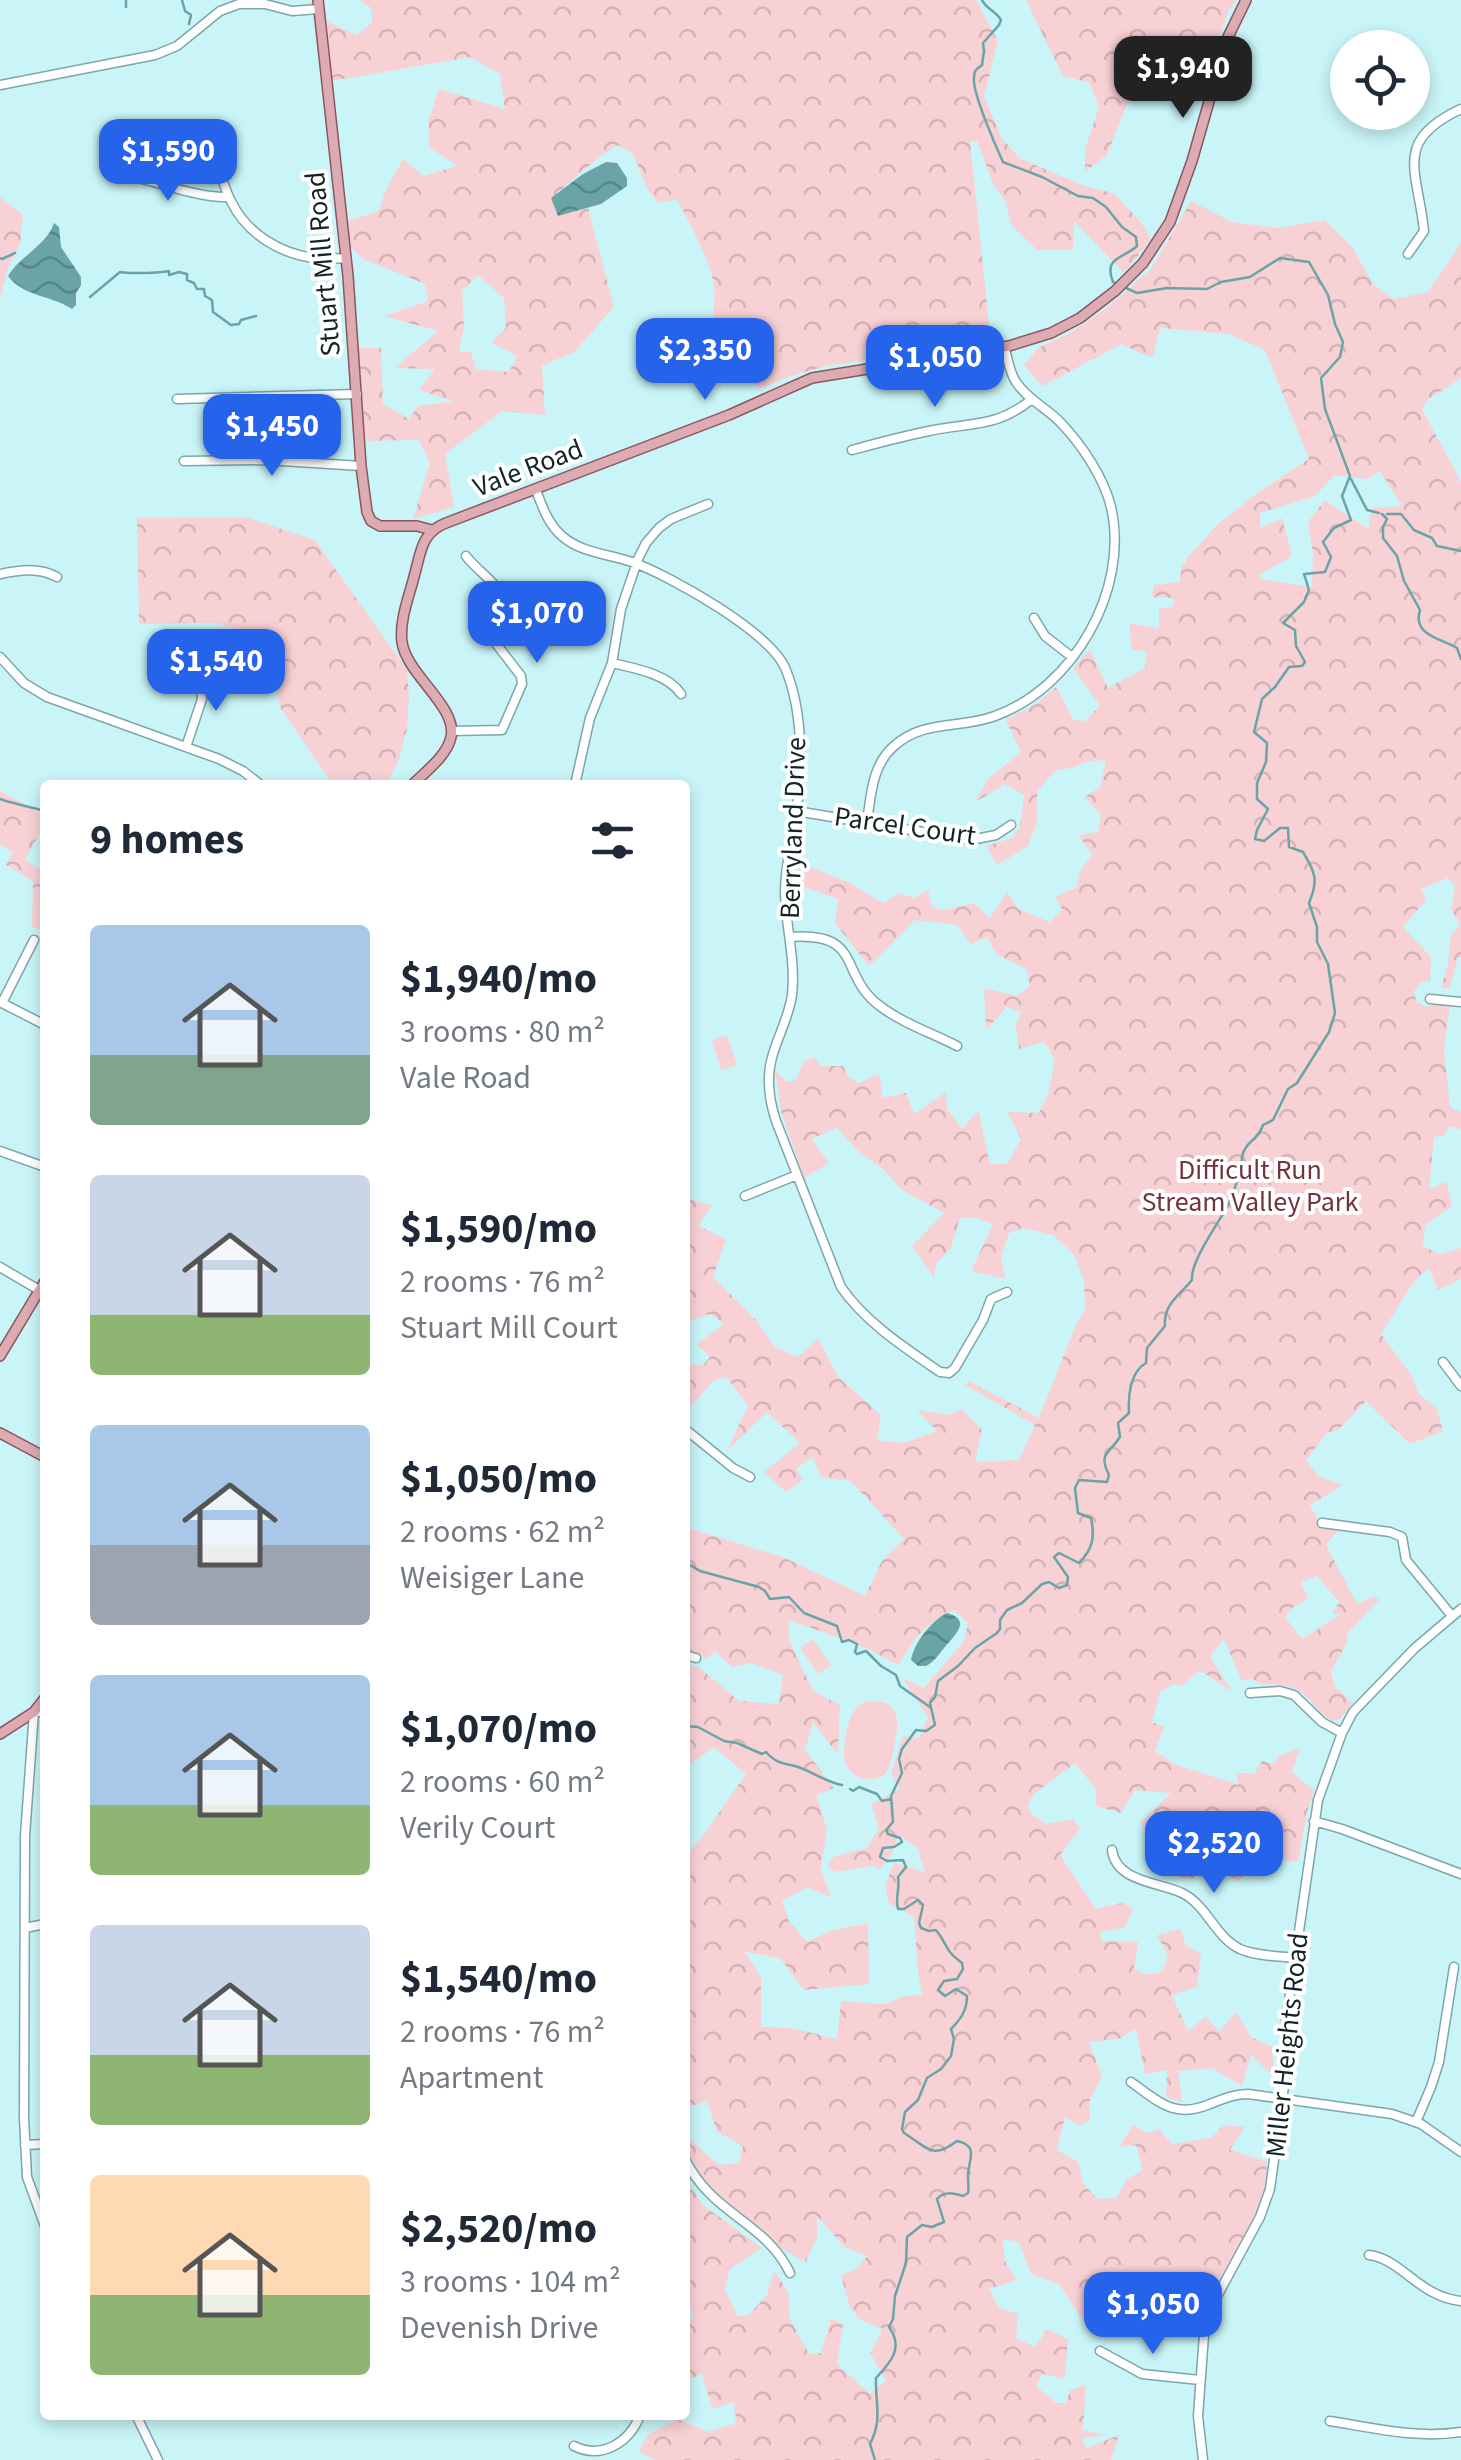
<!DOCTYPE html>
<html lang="en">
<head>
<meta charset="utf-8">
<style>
  body { margin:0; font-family:"Source Sans 3",sans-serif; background:#f6f6f7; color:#1f2937; height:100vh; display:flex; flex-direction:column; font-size:38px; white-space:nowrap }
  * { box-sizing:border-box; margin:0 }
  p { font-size:32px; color:#747a83 }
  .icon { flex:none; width:55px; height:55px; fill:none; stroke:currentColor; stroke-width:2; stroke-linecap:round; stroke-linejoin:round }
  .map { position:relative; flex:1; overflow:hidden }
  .drawer { position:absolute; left:40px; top:780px; width:650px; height:1640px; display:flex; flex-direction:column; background:#fff; border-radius:10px; box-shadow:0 5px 15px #0003 }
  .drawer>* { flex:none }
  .fabs { position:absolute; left:1330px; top:30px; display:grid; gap:20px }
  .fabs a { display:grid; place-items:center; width:100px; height:100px; border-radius:50%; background:#fff; box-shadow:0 5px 15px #0003; font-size:50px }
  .price { position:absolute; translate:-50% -85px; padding:0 22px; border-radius:20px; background:#2563eb; color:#fff; font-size:32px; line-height:65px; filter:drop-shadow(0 2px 5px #0008) }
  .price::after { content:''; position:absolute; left:50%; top:60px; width:30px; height:22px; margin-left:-15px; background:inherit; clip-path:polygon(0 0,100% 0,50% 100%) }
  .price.on { background:#222; color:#fff }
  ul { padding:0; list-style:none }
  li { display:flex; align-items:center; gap:30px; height:250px; padding:0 50px }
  li span { display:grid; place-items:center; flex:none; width:280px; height:200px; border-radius:10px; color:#555 }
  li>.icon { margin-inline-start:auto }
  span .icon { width:120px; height:120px; fill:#fffc; stroke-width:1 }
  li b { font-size:42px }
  h2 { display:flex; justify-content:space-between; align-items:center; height:120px; padding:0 50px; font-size:42px }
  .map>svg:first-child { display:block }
</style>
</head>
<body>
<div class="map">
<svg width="1461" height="2460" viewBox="0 0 1461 2460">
  <defs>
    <pattern id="forest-crowns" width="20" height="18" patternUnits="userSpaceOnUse" patternTransform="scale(2.5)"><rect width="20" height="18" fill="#f8d1d5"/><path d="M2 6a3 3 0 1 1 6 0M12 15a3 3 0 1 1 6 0" fill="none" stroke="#d4b3b7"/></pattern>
    <pattern id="water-waves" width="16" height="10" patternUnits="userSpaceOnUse" patternTransform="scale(2.5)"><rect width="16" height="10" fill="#6ba4a7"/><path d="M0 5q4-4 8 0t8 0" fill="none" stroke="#578588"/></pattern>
  </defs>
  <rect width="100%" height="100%" fill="#c9f5f8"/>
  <!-- forest -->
  <path fill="url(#forest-crowns)" fill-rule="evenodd" d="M360 0H976L998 41 984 96 1001 137 1019 158 1082 185 1115 194 1142 224 1151 239 1124 273 1074 221 1073 250H1037L1011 225 1005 200 994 186 977 141H970L989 324 994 336 891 357 829 365 791 376 760 389C747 374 730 358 719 341 708 323 718 298 713 279 705 251 690 224 677 199L658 203 648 190 633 154 618 145C593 159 574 180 551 198L558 216 588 208 614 307 574 352 542 366 545 415 502 411 445 454 454 507 413 519 430 463 419 440 364 441 359 348H381L383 404 409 419 418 406 453 401 419 390 435 369 395 368 438 331 384 316 428 301 425 284 363 259 350 247 347 221 379 211 385 192 403 159 424 176 458 166 430 148 428 123 439 89 505 109 500 74 470 57 332 81 326 21 356 35 372 23 371 8ZM478 275 504 298 506 328 491 342 518 357 508 372 476 369 471 352H459L464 327 462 291Z
    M1026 0H1236L1229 10 1219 37 1189 43 1142 66 1107 155 1085 172V149L1099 107 1089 82 1063 76Z
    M0 197 23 215 20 244 8 268 0 298Z
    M1191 201 1232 222 1278 228 1325 220 1353 248 1373 284 1393 299 1428 292 1461 243V378L1427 400 1422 409 1461 482V957L1458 958 1449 989 1441 988 1448 963 1451 934 1460 926 1451 909 1455 886 1448 878 1421 889 1426 900 1403 927 1431 957 1430 981 1419 983 1414 992 1417 1003 1426 1007 1437 1004 1450 1005 1444 1049 1450 1107 1461 1112V1129L1449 1126 1445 1135 1434 1137 1429 1189 1447 1182 1452 1206 1425 1225 1423 1247 1441 1254 1461 1248V1279L1438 1290 1429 1268 1413 1283 1381 1334 1412 1376 1418 1393 1437 1409 1443 1431 1410 1444 1366 1401 1338 1430 1327 1433 1306 1460 1318 1476 1343 1485 1310 1505 1318 1520 1340 1528 1326 1545 1357 1604 1375 1596 1379 1600 1347 1633V1642L1331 1672 1335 1687 1353 1703 1340 1719 1334 1721C1316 1714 1312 1696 1294 1688 1280 1682 1265 1688 1252 1679L1242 1681 1224 1639 1210 1656 1232 1692 1200 1670 1182 1686 1174 1684 1160 1692 1152 1722 1164 1727 1155 1751 1174 1764 1239 1785 1236 1773H1255L1262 1761 1274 1764 1278 1756 1300 1748 1292 1772 1314 1791 1307 1812 1298 1862 1257 1857 1246 1871 1245 1877 1243 1875 1238 1882 1210 1860 1192 1879 1148 1871 1202 1846 1182 1811 1155 1836 1140 1823 1171 1793 1135 1790 1121 1813 1096 1806V1789L1075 1763 1034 1794 1028 1806 1032 1814 1046 1824 1073 1819 1080 1829 1060 1855 1096 1909 1125 1902 1133 1910 1125 1927 1100 1932 1101 1941 1138 1942 1134 1968 1146 1975 1163 1971 1168 1956 1157 1935 1181 1929 1185 1945 1201 1954 1197 1987 1172 1995 1188 2031 1206 2016 1219 2032 1236 2012 1251 2037 1272 2047 1275 2078 1251 2055 1242 2086 1212 2068 1178 2071 1182 2102 1166 2097 1167 2070 1145 2074 1136 2029 1119 2039 1089 2042 1102 2077 1089 2102 1090 2120 1081 2126 1065 2117 1057 2150 1078 2162 1083 2183 1097 2199 1116 2198 1127 2179 1143 2170 1136 2145 1119 2147 1133 2125 1147 2133 1159 2129 1172 2144 1211 2138 1224 2125 1245 2127 1230 2150 1266 2161C1272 2200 1234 2252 1215 2286L1181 2278 1168 2297C1114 2283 1120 2278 1084 2322L1059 2284 1031 2274 1019 2242 1003 2239 1005 2262 1017 2280 989 2289 999 2308 1018 2314 1016 2338 1035 2347 1047 2329 1068 2339 1065 2379 1042 2374 1036 2386 1056 2403H1066L1070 2390 1086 2385 1083 2430 1106 2435 1082 2438 1086 2448 1119 2435 1111 2460H655L639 2452 647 2435 678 2419 708 2432 736 2423 734 2402 712 2409 702 2373 685 2383V2323L693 2319 685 2291V2179L703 2205 762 2248 730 2269 725 2289 737 2316 749 2315 767 2295 774 2270 788 2292 790 2319 809 2354 821 2353 831 2319 843 2324 837 2364 870 2394 886 2380 870 2353 883 2329C848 2317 851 2309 841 2276L859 2267 867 2256 844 2247 817 2216V2237L806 2262 780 2248 760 2227 714 2194 696 2170 685 2145V2135L719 2165 739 2163 743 2146 717 2132 707 2101 685 2108V1932L689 1929 685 1919V1857L702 1837 746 1774 714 1747 689 1765H685V1663L700 1668 739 1701 779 1704 783 1675 752 1663 732 1667 715 1651 707 1658 685 1648V1527L785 1558 865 1596 882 1561 904 1539 851 1481 821 1477 812 1457 796 1469 803 1480 786 1492 764 1472 800 1443 767 1412 727 1451 748 1405 726 1377 714 1380 685 1413V1368L688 1364 703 1365 710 1357 697 1344 724 1324 710 1314 685 1322V1198L712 1205 698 1226 726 1239 713 1277 757 1321 775 1347 798 1357 818 1338 838 1377 881 1415 877 1440 903 1443 937 1431 917 1410 949 1415 962 1409 982 1430 975 1462 1019 1460 1035 1425 965 1385 969 1381 1039 1418 1074 1329 1085 1308 1084 1281 1074 1254 1053 1235 1023 1228 1009 1233 1001 1256 1005 1279 971 1271 993 1224 976 1218H960L951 1248 936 1264 934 1278 912 1246 944 1213 902 1190 884 1170 858 1151 837 1128 811 1139 829 1163 804 1178 781 1111 775 1070 787 1081H795L804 1061 815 1057 820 1066H843L848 1077 859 1083 879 1074 883 1098 906 1093 914 1114 946 1092 947 1109 962 1129 978 1110 990 1164H1007L1021 1139 1007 1112 1039 1113 1048 1094 1055 1060 1044 1042 1019 1049 1016 1025 1021 1012 1007 1007 986 1030 984 988 1017 996 1030 986 1026 969 996 954 987 937 971 944 957 925 915 920 869 966 835 923 838 899 793 883 795 861 850 883 883 903 900 893 914 898 928 890 932 907 946 910 973 903 990 918 1007 892 1018 909 1050 922 1062 909 1055 897 1077 887 1080 872 1092 854 1078 835 1098 832 1101 815 1085 797 1100 787 1106 761C1084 758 1077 770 1056 770L1037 791V821L1028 846 997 865 986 846 1012 838 1020 826 1024 795 1005 784 974 803 988 779 1021 752 1006 720 1036 704 1056 687 1073 719 1084 722 1100 706 1073 668 1090 649 1108 688 1145 668 1147 652 1132 650 1129 623 1159 628V608L1173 607 1174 598 1152 597 1154 585 1180 582 1182 563 1186 564V559L1218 524 1260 491 1309 459 1265 350 1228 334 1160 328 1153 356H1146L1122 344 1042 386 1024 365 1038 348 1070 333 1107 308 1151 269ZM1380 471 1402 506 1372 508 1368 529 1325 500 1308 522 1313 554 1312 587 1260 579 1259 575 1292 556 1282 518 1260 528V513L1315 496 1335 475 1367 479ZM1317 1576 1339 1602 1332 1614H1341L1302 1639 1286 1618 1289 1610 1308 1598 1301 1582ZM954 1610 968 1623 964 1641 924 1688 903 1679 928 1717 919 1738 903 1736 891 1774 900 1789 871 1804 879 1829 867 1848 833 1857 827 1866 835 1872 873 1866 879 1870 892 1854 898 1835 918 1848 925 1872 894 1863 885 1885 889 1903 914 1917 918 1972 922 1995 904 1996 884 2004 841 2001 837 2039 791 2028 761 2027V1977L745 1952 780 1958 804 1990 869 1984 868 1923 830 1931 807 1942 789 1921 782 1901 808 1887 831 1898 821 1869 827 1829 816 1795 834 1788 805 1750 813 1722 838 1755 840 1705 813 1691 789 1640V1620L864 1647 899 1665C914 1639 924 1623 954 1610Z
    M245 517 315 540 407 670 409 698 407 729 399 759 387 785H333L281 709 272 678 216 680 215 676 270 674 261 635 214 623 139 624 137 518Z
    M0 791 45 815V824L25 860 45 872 44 930 32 927 33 881 6 865 13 852 0 845Z"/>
  <!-- garden -->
  <path fill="#f8d1d5" d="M727 1035 737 1065 721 1070 712 1040Z
    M813 1639 831 1665 818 1674 800 1648Z
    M867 1701C875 1701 884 1701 890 1706 894 1709 897 1716 897 1720 898 1730 892 1768 885 1774 869 1787 843 1775 844 1755 845 1736 847 1708 867 1701Z"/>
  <!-- water -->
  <path fill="url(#water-waves)" d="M606 162 617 163 627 178V186L601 204 558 216 551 198 583 174Z
    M54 223 59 227 61 247 81 277V285L76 293V305L72 309C53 296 22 296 8 276 20 256 47 245 54 223Z
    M947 1613C973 1620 954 1636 944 1648 939 1654 933 1663 926 1666 924 1666 921 1666 918 1666L911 1660C914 1643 931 1621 947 1613Z"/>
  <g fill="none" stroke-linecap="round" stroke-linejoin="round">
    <!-- stream -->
    <path stroke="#6ba4a7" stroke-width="2.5" d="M182 0 185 11 191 15 189 24
      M982 0C986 9 996 11 1001 20L999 25 983 43 984 51 982 65C976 70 974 70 974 78 972 92 996 147 1003 162L1042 177 1078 196 1093 198 1106 207 1122 227 1136 237 1137 246C1123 259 1103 257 1113 282L1117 284
      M126 7V0
      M0 258 2 259 15 253
      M90 297 120 272C129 274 159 273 169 271V275L179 272 187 274V280L194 283 197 289H204L205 296 212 300 213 312 231 325 239 324 241 320 256 316
      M1351 479 1367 510 1379 513
      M1382 514 1387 519 1383 527V538L1397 556 1404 581 1420 610C1412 635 1440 638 1457 648L1461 659
      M1387 514H1401L1414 530 1432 538 1437 546 1461 551
      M0 799C15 805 30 806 45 811
      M685 1562 700 1571 759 1587 765 1591 770 1599 789 1597 804 1613 837 1626 842 1642 849 1640 857 1644 855 1652 857 1654 866 1651 881 1666 896 1675 900 1686 930 1707
      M685 1726 698 1727 724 1741 737 1743 762 1754 766 1752C776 1763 782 1763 795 1766 810 1770 825 1782 842 1785
      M850 1789 853 1791 859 1787 877 1794 882 1801 891 1799
      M875 2460 870 2444C883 2419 875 2404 876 2378 891 2362 904 2348 889 2327L893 2319 895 2296 906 2263 907 2237 922 2225 932 2227 944 2222 937 2199C944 2191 953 2193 963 2196L968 2193C969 2187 968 2182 968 2176 968 2160 980 2146 957 2141 932 2160 928 2148 904 2133L902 2129 905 2112 918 2100 927 2078 941 2069 951 2056 954 2039 951 2029C961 2019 967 2010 967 1996L956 1989 945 1996 938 1990 944 1981 957 1979 963 1969 962 1963C943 1949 949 1946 936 1930L929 1931 921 1928 919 1923 923 1905 918 1900 904 1909H898C895 1899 900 1889 898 1877L906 1867 903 1860 887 1861 880 1857 883 1848 894 1847 902 1842 900 1838 888 1834 886 1830 893 1822 891 1796 902 1773 899 1759 902 1749 916 1730 926 1731 935 1725 930 1703 935 1697 938 1681 958 1666 975 1648 997 1633 1000 1629V1620L1007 1610 1022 1603 1042 1584 1049 1582 1059 1588 1067 1585 1068 1577 1054 1557 1059 1553 1079 1563C1093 1549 1095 1537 1091 1518L1078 1513 1075 1488 1079 1480 1107 1482 1109 1475C1098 1453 1109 1454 1120 1437L1118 1423 1129 1413C1128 1396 1130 1372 1146 1363L1147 1348 1165 1326C1163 1304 1180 1295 1192 1280 1190 1263 1216 1226 1226 1209 1232 1199 1236 1184 1240 1172 1243 1164 1240 1156 1245 1149 1251 1138 1258 1140 1263 1125L1273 1120 1288 1089 1297 1083 1329 1032 1335 1013 1328 964 1317 942V927L1309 903C1319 880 1315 872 1303 852L1289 847 1288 828H1280L1264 841 1255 839 1257 830 1268 809 1257 799V783L1266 762 1267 743 1254 732 1262 699 1275 687 1289 667 1302 666 1305 662 1296 646 1295 630 1283 623 1304 602 1309 590 1304 574 1325 572 1331 557 1323 542 1334 528 1351 520 1342 496 1350 476 1325 409 1321 378 1340 357 1343 342 1335 324 1328 295 1309 262 1280 258 1250 277 1221 282 1207 289 1167 288 1137 293 1124 287"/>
    <defs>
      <path id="minor" d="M0 85 155 55 177 46 220 11 239 4H265L292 11 319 9
        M212 158C222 171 223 187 231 201 246 233 279 253 313 258 324 260 334 257 345 259
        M110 171C146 177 196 199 229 197
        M1408 254 1424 231C1418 171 1392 141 1461 109
        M177 399 357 394
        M852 450C878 443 903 436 929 431 971 422 997 428 1032 399
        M184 461 266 460 361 466
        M536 490C542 506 548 524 562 536 581 553 609 554 632 562 671 576 772 633 786 670 803 712 803 769 796 813 792 839 786 863 785 889 785 925 796 959 792 995 789 1016 779 1034 773 1054 766 1076 769 1100 776 1121L841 1287C865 1322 905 1348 940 1372L949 1373 955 1368 983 1320 991 1299 1007 1292
        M0 574C19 570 39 567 57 577
        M1034 618 1045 636 1072 657
        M0 657 24 683 47 697 219 759 243 771 261 785
        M612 663C634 668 668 674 681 694
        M452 731 502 730 522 684 521 676 494 641 496 617 505 603C498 582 479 573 466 556
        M186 747 202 699 201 679
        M575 785 590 718 612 663 621 609 638 559 646 543 659 528 671 519 708 504
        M796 811 971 840 996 835 1011 825
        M867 822C871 795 872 765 894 746 924 719 961 729 995 716 1073 688 1130 590 1111 507 1104 478 1082 445 1061 423 1047 408 1028 400 1016 382 1009 372 1008 358 1004 346
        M790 937C865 932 837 974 880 1006 902 1023 932 1033 957 1046
        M1430 999 1461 1002
        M0 1002 45 1025
        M2 1003 34 940
        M0 1151 45 1167
        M745 1196 797 1175
        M0 1267 39 1290
        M1443 1362 1461 1386
        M685 1429 733 1468 750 1477
        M1322 1523 1390 1532 1402 1537 1406 1560 1452 1616
        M685 1655 696 1658
        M1250 1693 1280 1691 1294 1695 1322 1722 1342 1733
        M45 1712H34L25 1836 24 2118 27 2177 45 2226
        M1314 1821 1342 1829 1461 1874
        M1112 1850C1116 1882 1159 1882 1182 1893 1207 1905 1215 1937 1240 1949 1256 1956 1277 1956 1295 1958
        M25 1928 45 1924
        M1131 2082C1159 2102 1174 2119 1210 2104 1223 2099 1234 2094 1248 2094L1392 2114 1421 2124 1461 2152
        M1416 2122 1431 2087 1439 2062 1454 1967
        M25 2145 45 2144
        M685 2159C712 2215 765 2221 790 2273
        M1369 2255C1402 2259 1419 2297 1461 2301
        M1100 2351 1142 2374 1200 2380
        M136 2415 158 2460
        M1330 2421C1374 2428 1417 2439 1461 2432
        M574 2446C602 2460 630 2442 640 2415
        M1203 2460 1198 2416 1204 2335 1215 2300 1260 2217 1270 2189 1285 2079V2028L1318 1800 1342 1733 1353 1712 1415 1648 1461 1609"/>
      <path id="major" d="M318 0 348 276 361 466 367 512 371 521 380 526H417L432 530
        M412 785C425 772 447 756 451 737 458 707 406 674 402 642 399 620 410 594 415 573 421 551 422 532 446 523L729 415 812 378 1009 346 1051 333 1080 318 1115 291 1143 263 1170 222 1192 161 1227 39 1246 0
        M0 1356 45 1281
        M0 1433 45 1457
        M0 1734 34 1712 45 1698"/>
    </defs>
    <!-- minor casing -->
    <use href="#minor" stroke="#7da6a9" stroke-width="11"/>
    <!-- major casing -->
    <use href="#major" stroke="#895760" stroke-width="12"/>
    <!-- minor -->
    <use href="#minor" stroke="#fff" stroke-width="8"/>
    <!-- major -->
    <use href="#major" stroke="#deabb3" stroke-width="9"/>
  </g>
  <g text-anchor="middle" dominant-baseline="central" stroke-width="8" stroke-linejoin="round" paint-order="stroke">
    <!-- street labels -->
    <g font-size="28" fill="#132425" stroke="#fff">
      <text transform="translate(323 264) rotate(-95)">Stuart Mill Road</text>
      <text transform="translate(528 468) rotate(-21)">Vale Road</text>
      <text transform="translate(905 826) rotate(8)">Parcel Court</text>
      <text transform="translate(793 828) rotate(-88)">Berryland Drive</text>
      <text transform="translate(1287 2045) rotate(-84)">Miller Heights Road</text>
    </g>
    <!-- park labels -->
    <g font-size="28" fill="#72333f" stroke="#fff">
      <text x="1250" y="1170">Difficult Run<tspan x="1250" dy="32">Stream Valley Park</tspan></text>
    </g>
  </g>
</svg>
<div class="fabs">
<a><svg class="icon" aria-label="locate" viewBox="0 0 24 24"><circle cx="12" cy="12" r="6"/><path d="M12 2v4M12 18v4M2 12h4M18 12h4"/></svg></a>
</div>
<b class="price on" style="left:1183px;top:121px">$1,940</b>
<b class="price" style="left:168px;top:204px">$1,590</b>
<b class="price" style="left:705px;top:403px">$2,350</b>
<b class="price" style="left:935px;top:410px">$1,050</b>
<b class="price" style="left:272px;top:479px">$1,450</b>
<b class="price" style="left:537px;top:666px">$1,070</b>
<b class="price" style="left:216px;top:714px">$1,540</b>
<b class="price" style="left:1214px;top:1896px">$2,520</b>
<b class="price" style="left:1153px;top:2357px">$1,050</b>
<section class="drawer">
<h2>9 homes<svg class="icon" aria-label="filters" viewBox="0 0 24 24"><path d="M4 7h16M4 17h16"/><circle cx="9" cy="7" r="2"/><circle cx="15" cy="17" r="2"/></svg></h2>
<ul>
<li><span style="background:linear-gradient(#a9c7e8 65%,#7fa58c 0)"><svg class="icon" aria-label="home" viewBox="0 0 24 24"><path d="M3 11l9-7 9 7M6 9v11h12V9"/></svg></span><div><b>$1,940/mo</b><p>3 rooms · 80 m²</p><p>Vale Road</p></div></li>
<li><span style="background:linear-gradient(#c9d6e8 70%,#8fb573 0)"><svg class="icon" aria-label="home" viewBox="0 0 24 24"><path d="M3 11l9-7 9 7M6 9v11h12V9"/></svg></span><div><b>$1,590/mo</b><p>2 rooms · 76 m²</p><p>Stuart Mill Court</p></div></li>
<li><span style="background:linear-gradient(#a9c7e8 60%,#9aa5b1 0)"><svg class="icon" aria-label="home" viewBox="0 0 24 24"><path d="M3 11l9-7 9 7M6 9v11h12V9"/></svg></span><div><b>$1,050/mo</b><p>2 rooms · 62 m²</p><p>Weisiger Lane</p></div></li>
<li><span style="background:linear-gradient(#a9c7e8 65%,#8fb573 0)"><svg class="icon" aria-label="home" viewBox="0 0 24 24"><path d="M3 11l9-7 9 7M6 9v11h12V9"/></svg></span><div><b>$1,070/mo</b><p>2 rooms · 60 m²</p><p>Verily Court</p></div></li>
<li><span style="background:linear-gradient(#c9d6e8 65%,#8fb573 0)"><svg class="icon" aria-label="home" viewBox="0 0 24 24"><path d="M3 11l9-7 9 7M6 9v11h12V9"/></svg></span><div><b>$1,540/mo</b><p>2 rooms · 76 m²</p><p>Apartment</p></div></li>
<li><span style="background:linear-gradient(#ffd9b3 60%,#8fb573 0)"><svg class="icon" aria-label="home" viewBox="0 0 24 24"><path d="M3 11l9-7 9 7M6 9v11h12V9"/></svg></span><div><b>$2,520/mo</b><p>3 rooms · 104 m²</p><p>Devenish Drive</p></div></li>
</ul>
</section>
</div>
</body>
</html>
